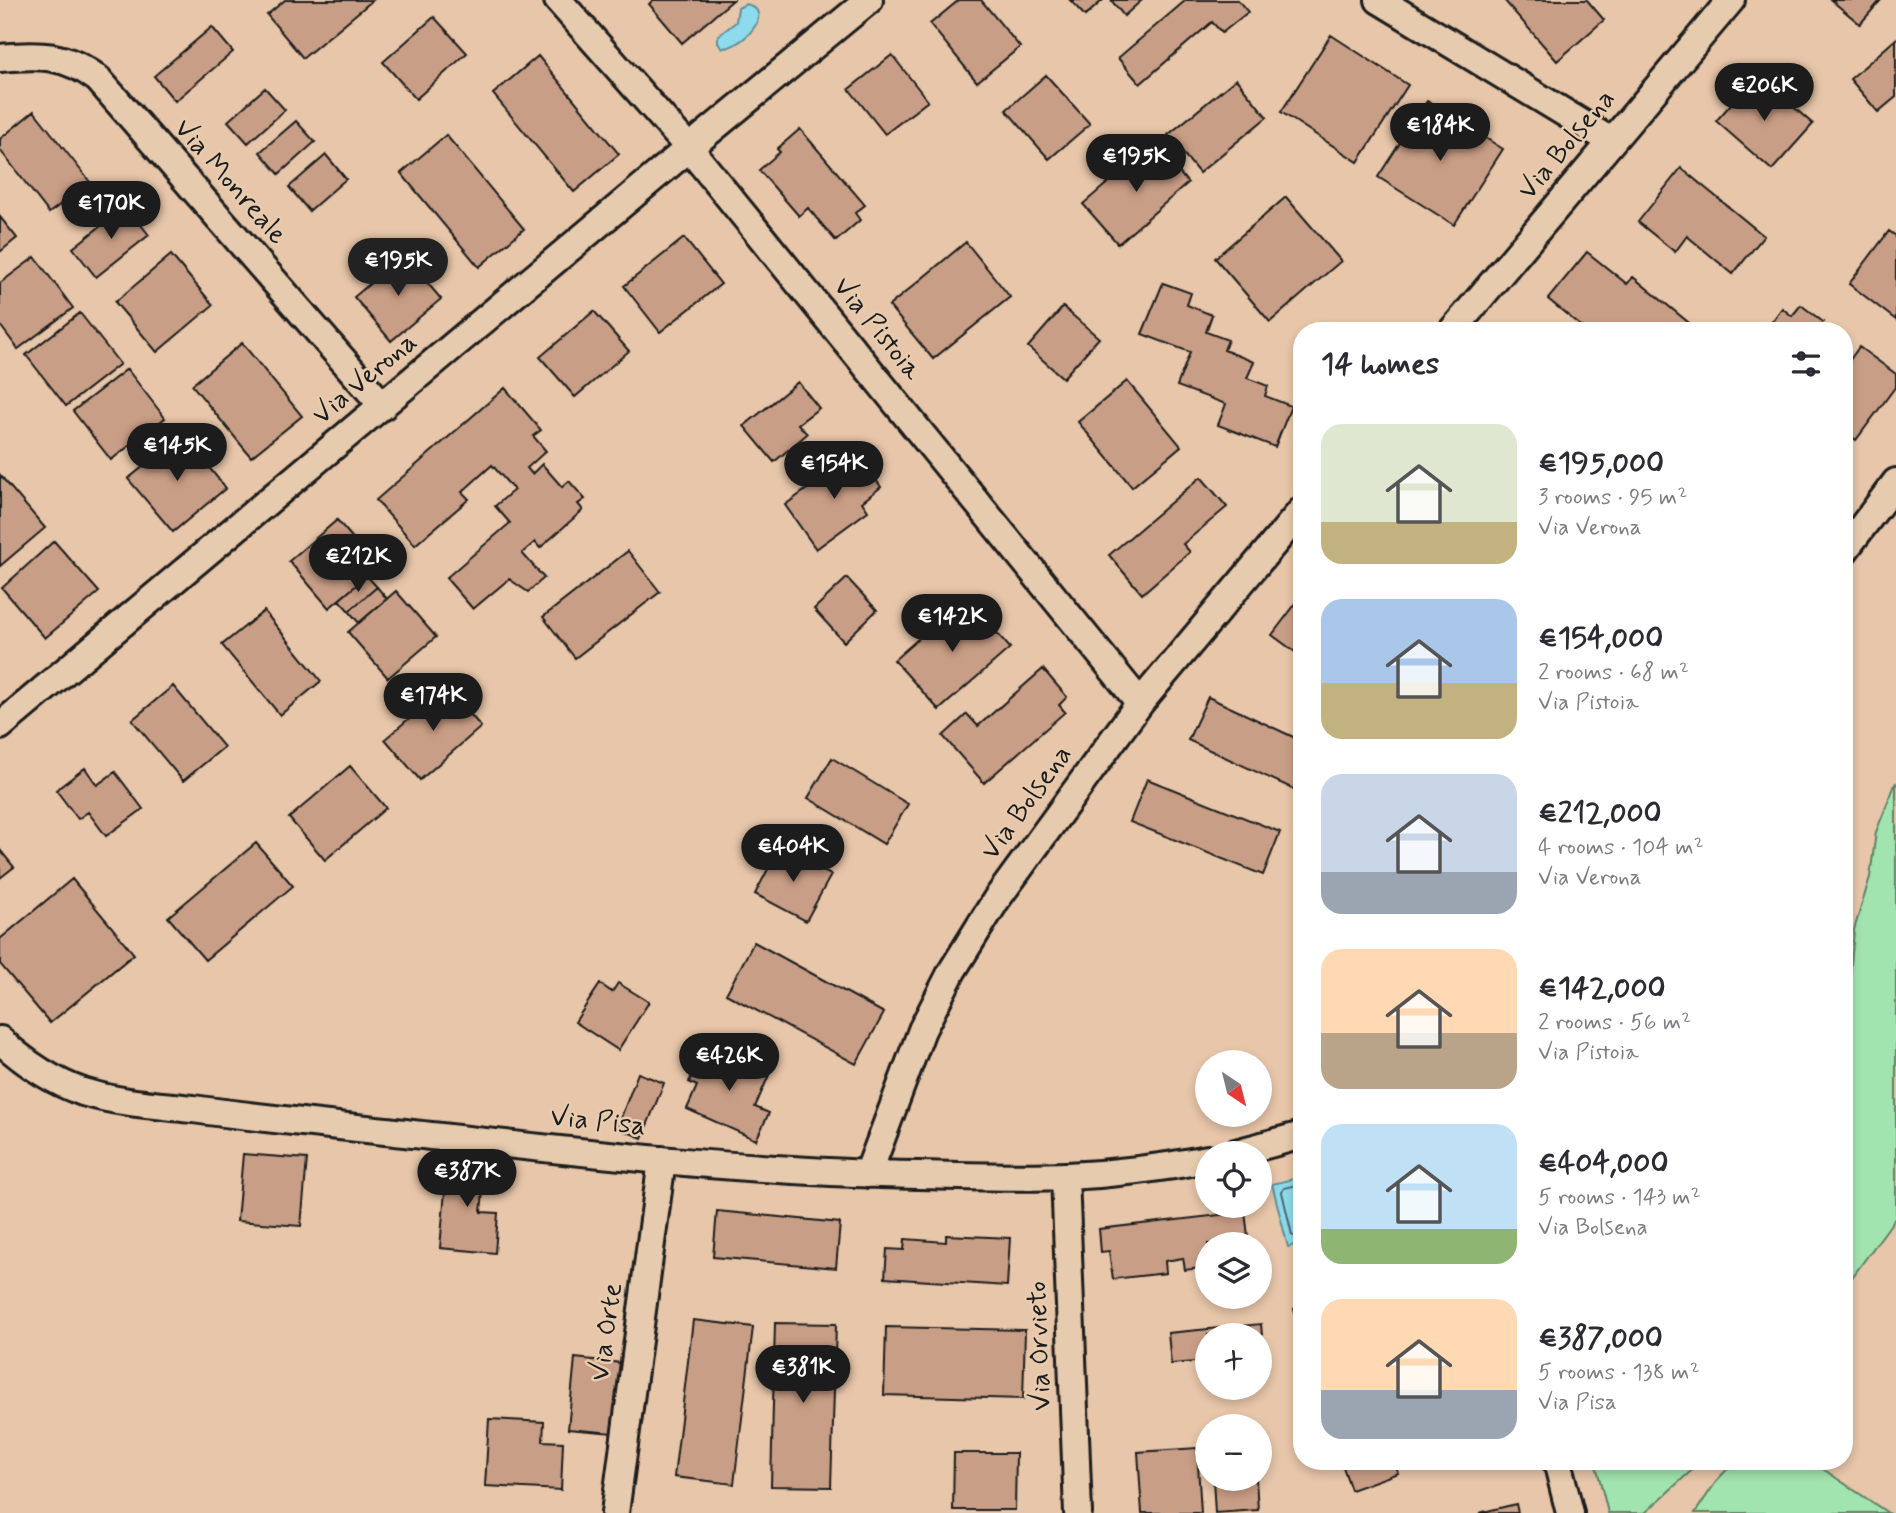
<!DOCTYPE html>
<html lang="en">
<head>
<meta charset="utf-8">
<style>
  body { margin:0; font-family:Mynerve,sans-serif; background:#f7f7f7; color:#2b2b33; height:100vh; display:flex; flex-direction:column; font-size:26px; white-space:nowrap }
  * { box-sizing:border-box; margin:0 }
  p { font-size:23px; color:#7c7c81 }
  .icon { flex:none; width:38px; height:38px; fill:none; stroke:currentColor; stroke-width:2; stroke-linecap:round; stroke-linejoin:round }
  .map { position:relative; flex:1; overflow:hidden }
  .details { position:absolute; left:1293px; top:322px; width:560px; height:1148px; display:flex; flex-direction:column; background:#fff; border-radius:28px; box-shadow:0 4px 10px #0003 }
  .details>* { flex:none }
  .needle { width:46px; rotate:145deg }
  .buttons { position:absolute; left:1195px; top:1050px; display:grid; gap:14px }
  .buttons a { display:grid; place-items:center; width:77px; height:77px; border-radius:50%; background:#fff; box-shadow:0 4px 10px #0003; font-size:35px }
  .price { position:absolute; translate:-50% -60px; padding:0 16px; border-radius:24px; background:#1c1c1c; color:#fff; font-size:23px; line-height:46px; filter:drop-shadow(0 2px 4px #0008) }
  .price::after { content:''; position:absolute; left:50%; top:42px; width:21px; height:16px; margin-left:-10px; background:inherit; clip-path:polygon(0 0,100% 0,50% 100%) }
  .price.active { background:#222; color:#fff }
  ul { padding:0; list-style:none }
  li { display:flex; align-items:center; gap:21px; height:175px; padding:0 28px }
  li span { display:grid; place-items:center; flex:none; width:196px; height:140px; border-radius:21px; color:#555 }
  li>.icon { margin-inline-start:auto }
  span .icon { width:84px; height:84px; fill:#fffc; stroke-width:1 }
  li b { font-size:30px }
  h2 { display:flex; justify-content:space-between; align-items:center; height:84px; padding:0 28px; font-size:30px }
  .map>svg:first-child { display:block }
</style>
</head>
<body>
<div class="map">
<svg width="1896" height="1513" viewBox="0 0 1896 1513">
  <rect width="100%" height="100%" fill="#e7c6a9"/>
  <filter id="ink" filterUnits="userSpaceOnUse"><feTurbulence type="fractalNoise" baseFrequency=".0143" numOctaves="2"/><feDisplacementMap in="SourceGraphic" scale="14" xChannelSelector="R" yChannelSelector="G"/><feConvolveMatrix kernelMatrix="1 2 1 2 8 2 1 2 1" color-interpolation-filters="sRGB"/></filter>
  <g filter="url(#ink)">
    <!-- green -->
    <path fill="#a1e4af" stroke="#5e8066" stroke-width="2" d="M1896 782V1217L1845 1287 1844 1031 1849 1023 1850 977 1854 930 1870 877 1876 832Z
      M1595 1461H1702L1645 1513H1608Z
      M1735 1461H1811L1888 1513H1695L1718 1479Z"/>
    <!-- water -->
    <path fill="#8ddbec" stroke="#608f99" stroke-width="2" d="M746 4C778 12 740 49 722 48L718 43V36L736 22 738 8Z
      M1302 1177V1243L1288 1247 1272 1184Z"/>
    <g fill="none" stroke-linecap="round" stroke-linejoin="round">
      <!-- shore -->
      <path stroke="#49686f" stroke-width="2" d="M1302 1184 1284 1188 1282 1192 1292 1235 1295 1237H1302"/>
    </g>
    <!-- building -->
    <path fill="#c99e86" stroke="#1c1c1c" stroke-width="2" d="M285 0H373L303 58 267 15Z
      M653 0H733L682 43 649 4Z
      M959 0H981L1020 47 977 82 930 24Z
      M1070 0H1103L1085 16Z
      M1111 0H1142L1124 16Z
      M1186 0H1238L1248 12 1222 33 1212 22 1140 84 1118 58Z
      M1504 0H1587L1604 20 1557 61Z
      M1831 0H1881L1860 24Z
      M434 17 467 53 416 99 383 62Z
      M212 27 233 52 175 101 154 76Z
      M1331 35 1408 85 1358 162 1281 112Z
      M1896 39V97L1878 112 1850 79Z
      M892 55 928 101 885 134 849 89Z
      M538 56 619 154 574 192 493 94Z
      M1046 75 1090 124 1049 159 1006 110Z
      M1757 75 1813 124 1772 170 1716 121Z
      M1236 79 1267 117 1199 173 1168 135Z
      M265 88 285 110 248 143 228 121Z
      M1427 101 1503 149 1454 225 1378 177Z
      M34 111 90 182 49 213 0 150V139Z
      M296 121 315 142 279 174 260 152Z
      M800 129 865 205 855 213 860 220 836 241 808 208 799 216 759 170 780 152 777 149Z
      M446 135 524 229 479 267 401 173Z
      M1154 143 1188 183 1118 244 1083 204Z
      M326 155 346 179 309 211 289 187Z
      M1681 168 1764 236 1733 274 1687 236 1675 252 1638 222Z
      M1286 197 1341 261 1270 322 1215 258Z
      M126 206 149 235 96 277 73 248Z
      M0 217 17 238 0 252Z
      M1889 231 1896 236V320L1849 284Z
      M684 238 721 284 660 332 624 286Z
      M966 242 1010 297 933 359 889 306Z
      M1587 252 1627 284 1633 277 1694 327 1691 331H1604L1602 329 1601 331H1587L1548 299Z
      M171 255 213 305 157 352 115 302Z
      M404 255 441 299 391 341 354 297Z
      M35 257 73 308 18 349 0 325V283Z
      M1163 283 1191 293 1187 305 1212 315 1206 332 1228 340 1224 350 1254 362 1247 378 1268 386 1265 396 1291 406 1275 447 1218 425 1226 404 1177 386 1190 352 1142 334Z
      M1801 305 1823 322 1816 331H1765L1782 308 1792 316Z
      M1063 307 1099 338 1063 378 1028 347Z
      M594 311 629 351 575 397 540 357Z
      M80 313 120 364 66 406 26 355Z
      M242 343 302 416 251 457 192 385Z
      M1859 347 1896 374V386L1856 440 1844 431V358L1849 361Z
      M127 369 165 418 111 460 73 411Z
      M1127 381 1181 446 1132 487 1078 422Z
      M798 382 819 408 798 424 807 434 774 462 744 426Z
      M505 388 541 430 533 436 546 451 527 468 532 474 542 464 562 487 569 481 585 499 578 504 583 510 540 548 535 542 522 553 544 578 528 592 509 579 473 609 446 578 510 523 495 506 514 490 492 465 462 492 469 499 415 545 376 500Z
      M182 435 226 488 173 532 128 479Z
      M857 453 881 487 862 502 868 511 816 549 785 505Z
      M0 475 45 528 0 566Z
      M1201 477 1227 507 1183 544 1190 552 1142 594 1109 555Z
      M337 520 378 567 329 608 289 561Z
      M54 541 99 592 45 638 2 588Z
      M628 551 660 592 575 658 543 617Z
      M367 576 377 587 349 611 339 600Z
      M847 578 877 610 844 642 814 609Z
      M377 587 387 599 359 623 349 611Z
      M396 591 436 637 388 678 348 632Z
      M966 597 1010 648 939 710 894 660Z
      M1300 598 1302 599V657L1272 635Z
      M264 611 321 681 280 715 222 645Z
      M1043 669 1067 697 1059 705 1065 712 984 783 943 736 967 714 978 726Z
      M173 686 224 747 183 781 132 720Z
      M447 686 481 727 420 780 385 739Z
      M1208 697 1302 741V793L1188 740Z
      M832 758 908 804 884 844 808 798Z
      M350 766 386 808 325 860 289 818Z
      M85 768 97 785 115 772 143 809 106 836 88 812 78 819 56 790Z
      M1147 779 1280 832 1263 875 1130 822Z
      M256 843 293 886 205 960 168 917Z
      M779 848 831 875 806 921 755 894Z
      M0 850 14 867 0 878Z
      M72 879 134 954 50 1023 0 964V939Z
      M754 942 884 1013 856 1064 726 994Z
      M618 983 649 1002 618 1050 575 1022 600 984 612 992Z
      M706 1047 769 1075 755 1107 769 1113 756 1140 687 1109 697 1086 689 1082Z
      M638 1073 664 1083 642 1138 617 1128Z
      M243 1154 307 1159 301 1226 237 1221Z
      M448 1157 486 1160 481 1212 498 1213 495 1253 440 1248Z
      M717 1211 840 1223 836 1268 713 1257Z
      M1245 1212 1249 1244H1208V1267L1185 1270 1183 1258 1165 1261 1166 1273 1113 1279 1109 1251 1101 1252 1099 1229Z
      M946 1235 1010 1238 1007 1286 885 1278 887 1249 904 1250 905 1239 946 1242Z
      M1302 1307V1338L1294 1309Z
      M693 1320 753 1327 734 1484 674 1477Z
      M775 1323 836 1324 831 1487 771 1486Z
      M1261 1324 1263 1347H1260V1335H1208V1361L1171 1364 1168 1333Z
      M886 1327 1025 1330 1023 1399 884 1395Z
      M575 1358 621 1363 613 1433 568 1429Z
      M489 1419 544 1422 543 1441 563 1442 561 1490 485 1486Z
      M1197 1448 1201 1513H1142L1138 1452Z
      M954 1453H1016L1015 1510H953Z
      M1341 1461H1393L1398 1473 1351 1490Z
      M1213 1479H1256L1258 1510 1215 1513Z
      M1516 1504 1518 1513H1479Z"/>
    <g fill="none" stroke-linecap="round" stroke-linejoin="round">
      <defs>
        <path id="street" d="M558 0 689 148 1140 703
          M1379 0 1611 141
          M0 58C39 54 66 54 98 79L383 406
          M1452 331 1731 0
          M1844 551 1896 482
          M0 726 689 148 869 0
          M0 1040C25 1063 51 1081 83 1092 119 1103 156 1105 193 1109 260 1118 328 1125 395 1132 569 1151 743 1172 918 1175 968 1176 1017 1178 1067 1176 1114 1174 1161 1168 1208 1159
          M1236 1153 1302 1135
          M868 1174 922 1030 952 971 996 900 1140 703 1302 510
          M1065 1176 1078 1513
          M1557 1461 1570 1513
          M615 1513 662 1160"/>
      </defs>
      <!-- street casing -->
      <use href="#street" stroke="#1c1c1c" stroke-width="32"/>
      <!-- street -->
      <use href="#street" stroke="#e7cbae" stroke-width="26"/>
    </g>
  </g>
  <g text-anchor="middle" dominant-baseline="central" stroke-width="5" stroke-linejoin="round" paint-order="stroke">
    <!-- street labels -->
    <g font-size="28" fill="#1c1c1c" stroke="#e7cbae">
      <text transform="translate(1567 145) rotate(-50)">Via Bolsena</text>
      <text transform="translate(230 182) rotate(49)">Via Monreale</text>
      <text transform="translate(877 329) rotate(51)">Via Pistoia</text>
      <text transform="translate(365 379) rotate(-40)">Via Verona</text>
      <text transform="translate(1027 803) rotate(-54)">Via Bolsena</text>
      <text transform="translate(598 1122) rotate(6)">Via Pisa</text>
      <text transform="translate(607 1332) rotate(-82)">Via Orte</text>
      <text transform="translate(1040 1346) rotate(-92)">Via Orvieto</text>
    </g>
  </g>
</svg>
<div class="buttons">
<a><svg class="needle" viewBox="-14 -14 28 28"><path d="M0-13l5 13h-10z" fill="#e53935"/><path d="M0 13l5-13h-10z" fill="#7c7c81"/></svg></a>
<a><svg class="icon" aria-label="locate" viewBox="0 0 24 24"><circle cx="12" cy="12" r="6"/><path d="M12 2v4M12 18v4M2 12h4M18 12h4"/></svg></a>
<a><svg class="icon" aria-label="layers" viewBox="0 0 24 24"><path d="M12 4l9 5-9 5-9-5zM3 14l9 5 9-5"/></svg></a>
<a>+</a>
<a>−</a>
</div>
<b class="price" style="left:1764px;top:123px">€206K</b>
<b class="price" style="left:1440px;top:163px">€184K</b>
<b class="price" style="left:1136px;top:194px">€195K</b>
<b class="price" style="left:111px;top:241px">€170K</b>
<b class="price active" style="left:398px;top:298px">€195K</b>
<b class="price" style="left:177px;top:483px">€145K</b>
<b class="price" style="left:834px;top:501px">€154K</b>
<b class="price" style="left:358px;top:594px">€212K</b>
<b class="price" style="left:952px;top:654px">€142K</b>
<b class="price" style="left:433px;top:733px">€174K</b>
<b class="price" style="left:793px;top:884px">€404K</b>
<b class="price" style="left:729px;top:1093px">€426K</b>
<b class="price" style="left:467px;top:1209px">€387K</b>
<b class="price" style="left:803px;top:1405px">€381K</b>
<section class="details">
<h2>14 homes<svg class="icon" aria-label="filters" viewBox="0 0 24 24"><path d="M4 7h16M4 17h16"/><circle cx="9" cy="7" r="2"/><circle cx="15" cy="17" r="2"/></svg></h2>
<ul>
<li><span style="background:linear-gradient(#dfe7d0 70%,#c2b280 0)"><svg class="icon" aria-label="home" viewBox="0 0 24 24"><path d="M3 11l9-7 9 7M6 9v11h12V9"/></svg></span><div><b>€195,000</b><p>3 rooms · 95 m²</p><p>Via Verona</p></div></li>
<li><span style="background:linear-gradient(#a9c7e8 60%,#c2b280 0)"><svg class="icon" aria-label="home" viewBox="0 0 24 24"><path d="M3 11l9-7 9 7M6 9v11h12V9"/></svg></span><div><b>€154,000</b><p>2 rooms · 68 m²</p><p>Via Pistoia</p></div></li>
<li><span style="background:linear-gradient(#c9d6e8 70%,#9aa5b1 0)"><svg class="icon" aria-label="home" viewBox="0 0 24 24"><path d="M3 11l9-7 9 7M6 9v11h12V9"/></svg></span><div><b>€212,000</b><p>4 rooms · 104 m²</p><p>Via Verona</p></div></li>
<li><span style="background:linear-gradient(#ffd9b3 60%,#b9a48a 0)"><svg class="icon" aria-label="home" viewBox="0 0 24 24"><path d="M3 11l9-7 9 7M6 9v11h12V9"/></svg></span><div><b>€142,000</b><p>2 rooms · 56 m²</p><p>Via Pistoia</p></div></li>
<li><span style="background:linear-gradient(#bfe0f5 75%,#8fb573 0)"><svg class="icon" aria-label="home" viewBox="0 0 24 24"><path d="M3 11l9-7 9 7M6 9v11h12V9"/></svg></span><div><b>€404,000</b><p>5 rooms · 143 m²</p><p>Via Bolsena</p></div></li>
<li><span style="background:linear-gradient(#ffd9b3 65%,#9aa5b1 0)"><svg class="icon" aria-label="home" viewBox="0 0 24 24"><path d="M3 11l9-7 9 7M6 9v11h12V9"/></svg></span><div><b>€387,000</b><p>5 rooms · 138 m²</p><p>Via Pisa</p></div></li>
</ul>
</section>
</div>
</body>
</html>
